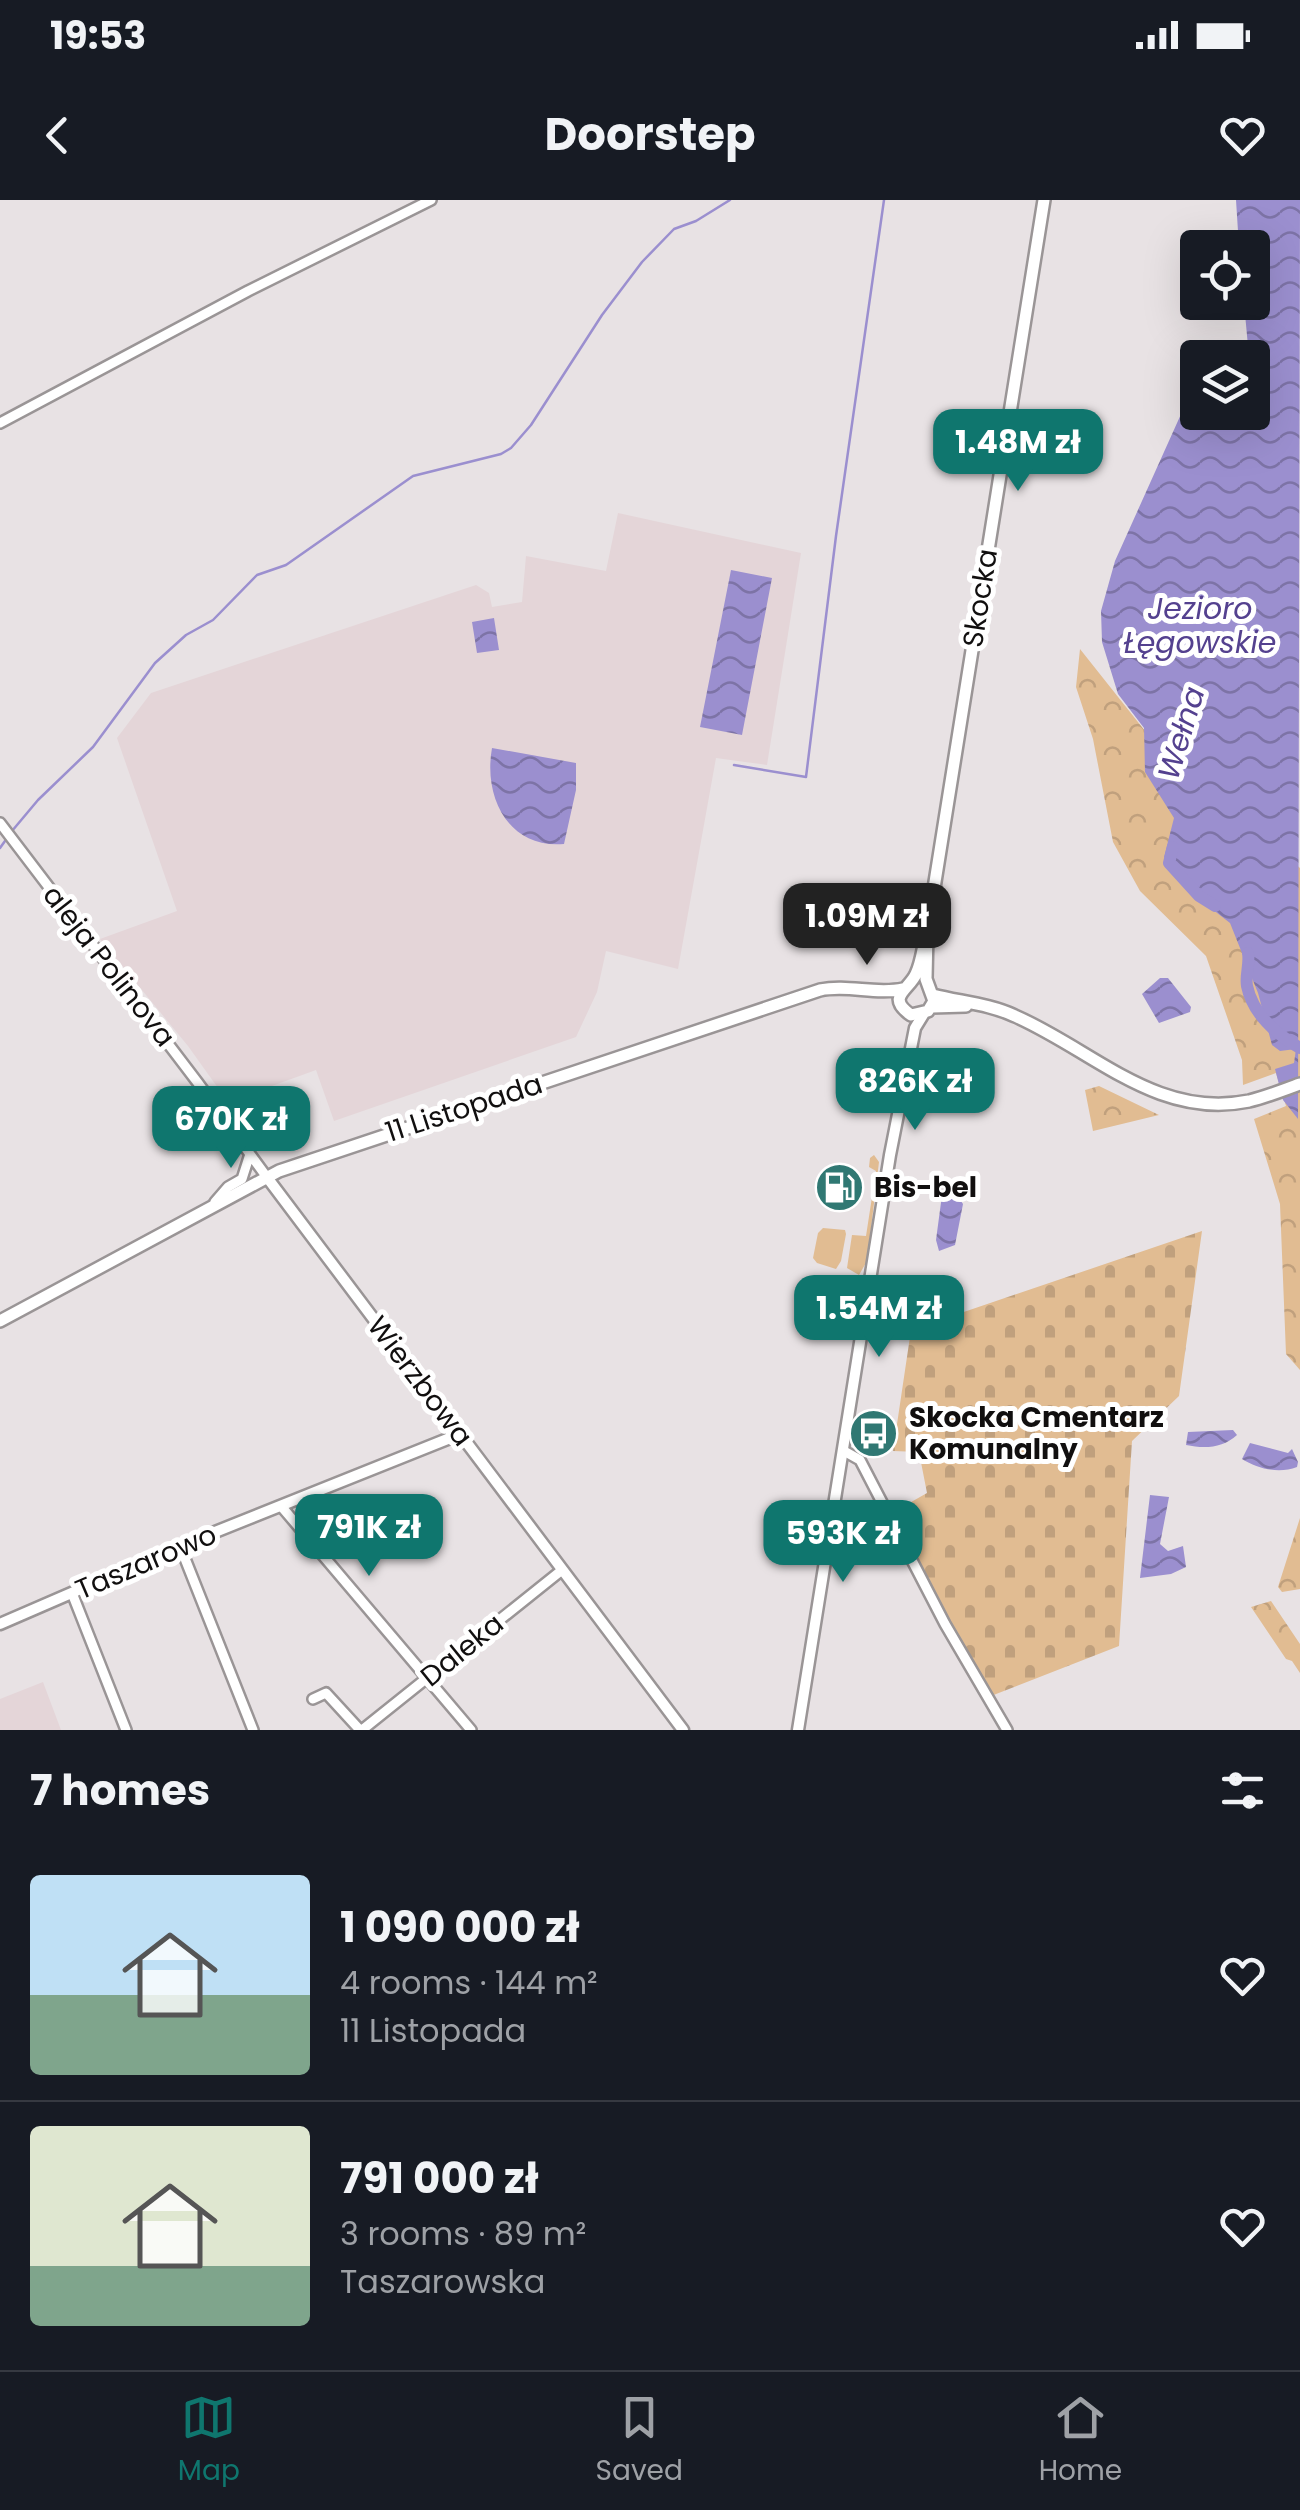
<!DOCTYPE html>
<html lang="en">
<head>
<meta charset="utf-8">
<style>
  body { margin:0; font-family:Poppins,sans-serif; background:#242831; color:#f1f3f6; height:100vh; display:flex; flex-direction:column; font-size:38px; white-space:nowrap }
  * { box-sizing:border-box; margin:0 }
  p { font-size:32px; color:#9ea1a6 }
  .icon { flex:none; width:55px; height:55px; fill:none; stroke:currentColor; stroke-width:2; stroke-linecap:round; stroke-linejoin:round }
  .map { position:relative; height:1530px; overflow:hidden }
  .sheet { display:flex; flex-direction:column; background:#171b24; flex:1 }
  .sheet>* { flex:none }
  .buttons { position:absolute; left:1180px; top:30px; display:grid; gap:20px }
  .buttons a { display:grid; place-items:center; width:90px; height:90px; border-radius:10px; background:#171b24; box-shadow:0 10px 40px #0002; font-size:50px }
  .price { position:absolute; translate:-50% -85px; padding:0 22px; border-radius:20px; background:#0f766e; color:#fff; font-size:32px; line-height:65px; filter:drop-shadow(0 2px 5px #0008) }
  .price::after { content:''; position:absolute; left:50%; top:60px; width:30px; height:22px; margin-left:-15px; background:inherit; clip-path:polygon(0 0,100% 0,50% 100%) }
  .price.active { background:#222; color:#fff }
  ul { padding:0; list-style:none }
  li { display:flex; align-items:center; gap:30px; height:250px; padding:0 30px }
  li+li { border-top:2px solid #363941 }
  li span { display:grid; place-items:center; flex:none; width:280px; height:200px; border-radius:10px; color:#555 }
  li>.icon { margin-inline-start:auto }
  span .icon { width:120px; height:120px; fill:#fffc; stroke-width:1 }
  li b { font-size:42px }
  h2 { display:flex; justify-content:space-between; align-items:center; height:120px; padding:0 30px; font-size:42px }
  .status { display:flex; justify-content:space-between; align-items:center; height:70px; padding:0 50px; background:#171b24; direction:ltr }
  .status svg { height:28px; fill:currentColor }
  header { display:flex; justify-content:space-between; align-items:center; height:130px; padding:0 30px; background:#171b24; font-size:45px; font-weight:700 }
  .tab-bar { display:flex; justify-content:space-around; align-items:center; height:140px; border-top:2px solid #363941; background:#171b24; font-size:28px; color:#9ea1a6 }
  .tab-bar a { display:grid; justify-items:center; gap:5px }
  .tab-bar .active { color:#0f766e }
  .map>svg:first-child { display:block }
</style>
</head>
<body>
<div class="status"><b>19:53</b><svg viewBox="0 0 49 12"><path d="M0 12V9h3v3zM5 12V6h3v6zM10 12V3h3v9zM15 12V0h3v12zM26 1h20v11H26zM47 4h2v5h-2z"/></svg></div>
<header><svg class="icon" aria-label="back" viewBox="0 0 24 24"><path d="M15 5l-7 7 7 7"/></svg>Doorstep<svg class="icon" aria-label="heart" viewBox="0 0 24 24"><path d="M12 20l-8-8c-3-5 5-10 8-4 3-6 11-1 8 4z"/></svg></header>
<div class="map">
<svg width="1300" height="1530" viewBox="0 0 1300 1530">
  <defs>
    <pattern id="forest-crowns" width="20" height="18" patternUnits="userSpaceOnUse" patternTransform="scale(2.5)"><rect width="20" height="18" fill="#e1bc92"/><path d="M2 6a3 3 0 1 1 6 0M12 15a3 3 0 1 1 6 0" fill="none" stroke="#c0a07d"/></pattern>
    <pattern id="cemetery-stones" width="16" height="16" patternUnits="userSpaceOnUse" patternTransform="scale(2.5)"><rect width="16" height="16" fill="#e1bc92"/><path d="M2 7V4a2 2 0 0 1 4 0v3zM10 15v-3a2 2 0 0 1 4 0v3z" fill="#c0a07d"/></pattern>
    <pattern id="water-waves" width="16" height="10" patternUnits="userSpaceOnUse" patternTransform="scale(2.5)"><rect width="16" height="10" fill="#9b8fcf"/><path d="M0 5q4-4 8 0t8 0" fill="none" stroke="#7d73a6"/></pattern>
  </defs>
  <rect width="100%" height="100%" fill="#e8e2e4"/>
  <!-- built -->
  <path fill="#e4d5d8" d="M618 313 801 353 767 565 716 558 678 769 606 751 597 792 576 837 334 921 316 870 228 902 188 846 100 739 177 711 117 538 151 493 476 385 489 393 492 407 522 402 526 356 606 371Z
    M43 1482 61 1530H0V1499Z"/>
  <!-- grass -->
  <path fill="#e1bc92" d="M874 955 879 962 867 1061 859 1075 847 1068 852 1035 866 1036 876 971 869 967 870 958Z
    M823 1028 845 1030 846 1034 841 1061 836 1069 817 1063 813 1058 818 1033Z"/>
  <!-- forest -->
  <path fill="url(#forest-crowns)" d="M1080 449 1153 541 1300 668V1170L1286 1154 1280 1004 1254 919 1286 906 1276 873 1243 885 1242 860 1206 756 1140 691 1113 642 1093 539 1076 487Z
    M1099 886 1159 915 1093 931 1085 890Z
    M1300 1318V1389L1282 1392 1278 1387Z
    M1271 1401 1300 1444V1473L1292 1461 1286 1459 1251 1407Z"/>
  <!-- cemetery -->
  <path fill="url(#cemetery-stones)" d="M1202 1031 1179 1196 1132 1241 1119 1446 991 1496 951 1428 890 1314 927 1293 919 1252 893 1251 911 1130Z"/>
  <!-- water -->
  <path fill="url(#water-waves)" d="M1236 0H1300L1298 919 1283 900 1275 869 1294 863 1296 849 1280 851 1272 845 1258 793 1230 723 1212 709 1164 657 1174 618 1145 572 1144 528 1118 494 1102 442 1101 411 1115 361 1195 183 1197 181 1198 212H1252V158L1249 157 1244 103 1252 102V48L1239 47Z
    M731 370 772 378 742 535 700 527Z
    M494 418 499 450 477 453 472 422Z
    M492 548 576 563V590L564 644C509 649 483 598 492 548Z
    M1160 778H1168L1191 807 1190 812 1159 823 1142 794Z
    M950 990 954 991 963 1004 955 1045 939 1051 936 1040 942 995Z
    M1233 1230 1237 1235C1223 1248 1205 1249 1186 1245L1188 1232Z
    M1250 1243 1288 1253 1292 1249 1298 1262 1297 1267C1279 1274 1258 1269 1242 1259Z
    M1150 1295 1169 1297 1160 1344 1168 1351 1183 1346 1186 1367 1171 1374 1140 1378Z"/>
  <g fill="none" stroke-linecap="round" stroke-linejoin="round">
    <!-- stream -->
    <path stroke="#9b8fcf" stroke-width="2.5" d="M734 565 806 577 836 336 884 0
      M12 631 38 600 93 547 155 463 186 435 213 420 257 375 286 365 413 276 501 254 511 248 531 225 602 115 642 62 674 29 696 21 730 0
      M0 648 5 641"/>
    <!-- river -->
    <path stroke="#9b8fcf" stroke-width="12" d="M1173 647 1169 663 1199 696 1215 706
      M1248 753C1250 764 1245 776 1247 786 1253 815 1276 834 1300 848"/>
    <defs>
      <path id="minor" d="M0 223 248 91 431 0
        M0 623 198 883 266 976
        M215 1002 228 987 242 979 249 957
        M847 1232 865 1235
        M844 1251 860 1260 945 1424 1007 1530
        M281 1306 471 1530
        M180 1346 253 1530
        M72 1393 126 1530
        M313 1499 326 1493 360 1530
        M362 1530 562 1370"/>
      <path id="tertiary" d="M266 976 683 1530
        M0 1424 180 1346 460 1234
        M798 1530 890 955 915 828 923 815"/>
      <path id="secondary" d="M927 732 926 779 934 801 928 811 911 815C885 797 909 790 916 774 922 762 923 746 927 732L1044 0
        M933 795C960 802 990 804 1015 816 1093 850 1157 920 1249 901 1266 897 1283 890 1300 884
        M932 807 966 806
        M0 1121 279 971 820 790C848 784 875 795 903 789"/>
    </defs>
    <!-- minor casing -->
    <use href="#minor" stroke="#9a9596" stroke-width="14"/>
    <!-- tertiary casing -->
    <use href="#tertiary" stroke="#9a9596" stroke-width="15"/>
    <!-- secondary casing -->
    <use href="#secondary" stroke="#9a9596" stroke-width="16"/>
    <!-- minor -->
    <use href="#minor" stroke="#fff" stroke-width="9"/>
    <!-- tertiary -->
    <use href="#tertiary" stroke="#fff" stroke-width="10"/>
    <!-- secondary -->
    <use href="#secondary" stroke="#fff" stroke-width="11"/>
  </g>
  <!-- icons -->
  <defs>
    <symbol id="fuel-disc" viewBox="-11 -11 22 22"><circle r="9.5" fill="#307873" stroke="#fff"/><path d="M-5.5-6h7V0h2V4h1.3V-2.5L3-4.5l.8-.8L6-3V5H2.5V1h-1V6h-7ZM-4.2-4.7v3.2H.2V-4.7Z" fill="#fff"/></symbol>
    <symbol id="bus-disc" viewBox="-11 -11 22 22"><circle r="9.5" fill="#307873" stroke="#fff"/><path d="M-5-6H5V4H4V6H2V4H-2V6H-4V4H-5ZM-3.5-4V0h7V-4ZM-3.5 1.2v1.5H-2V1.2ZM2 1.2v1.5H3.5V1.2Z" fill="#fff"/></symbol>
  </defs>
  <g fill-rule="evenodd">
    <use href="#fuel-disc" x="812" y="960" width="55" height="55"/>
    <use href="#bus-disc" x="846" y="1206" width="55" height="55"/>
  </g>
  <g text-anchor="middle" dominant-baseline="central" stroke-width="10" stroke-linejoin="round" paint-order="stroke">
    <!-- street labels -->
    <g font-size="28" fill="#110f0f" stroke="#fff">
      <text transform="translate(980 398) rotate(-81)">Skocka</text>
      <text transform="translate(109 766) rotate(52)">aleja Polinova</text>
      <text transform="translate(464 908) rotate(-18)">11 Listopada</text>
      <text transform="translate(420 1181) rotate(53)">Wierzbowa</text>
      <text transform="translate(146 1362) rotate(-23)">Taszarowo</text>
      <text transform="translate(462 1450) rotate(-39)">Daleka</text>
    </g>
    <!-- poi labels -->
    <g font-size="28" font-weight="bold" fill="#110f0f" stroke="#fff" text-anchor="start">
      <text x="874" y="987">Bis-bel</text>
      <text x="909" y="1217">Skocka Cmentarz<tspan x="909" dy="32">Komunalny</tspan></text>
    </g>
    <!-- water labels -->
    <g font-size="30" font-style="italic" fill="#54418f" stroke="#fff">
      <text x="1200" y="408">Jezioro<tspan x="1200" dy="34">Łęgowskie</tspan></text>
      <text transform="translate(1181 533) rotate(-73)">Wełna</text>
    </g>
  </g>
</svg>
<div class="buttons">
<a><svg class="icon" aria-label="locate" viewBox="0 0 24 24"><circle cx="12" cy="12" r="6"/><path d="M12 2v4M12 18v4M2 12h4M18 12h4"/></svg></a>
<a><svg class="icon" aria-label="layers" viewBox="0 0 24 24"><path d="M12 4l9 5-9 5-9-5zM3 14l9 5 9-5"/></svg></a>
</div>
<b class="price" style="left:1018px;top:294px">1.48M zł</b>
<b class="price active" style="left:867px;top:768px">1.09M zł</b>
<b class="price" style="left:915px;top:933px">826K zł</b>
<b class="price" style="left:231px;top:971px">670K zł</b>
<b class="price" style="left:879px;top:1160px">1.54M zł</b>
<b class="price" style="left:369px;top:1379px">791K zł</b>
<b class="price" style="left:843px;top:1385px">593K zł</b>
</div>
<section class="sheet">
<h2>7 homes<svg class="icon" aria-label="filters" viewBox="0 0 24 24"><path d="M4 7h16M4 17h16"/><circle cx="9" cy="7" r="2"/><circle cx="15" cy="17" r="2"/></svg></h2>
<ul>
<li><span style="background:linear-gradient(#bfe0f5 60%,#7fa58c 0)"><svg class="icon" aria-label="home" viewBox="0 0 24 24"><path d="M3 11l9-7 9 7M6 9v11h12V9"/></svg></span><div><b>1 090 000 zł</b><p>4 rooms · 144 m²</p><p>11 Listopada</p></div><svg class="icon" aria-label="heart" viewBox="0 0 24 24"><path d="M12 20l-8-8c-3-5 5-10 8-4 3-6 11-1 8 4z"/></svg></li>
<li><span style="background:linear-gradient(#dfe7d0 70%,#7fa58c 0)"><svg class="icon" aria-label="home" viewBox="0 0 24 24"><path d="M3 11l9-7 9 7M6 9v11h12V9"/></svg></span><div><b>791 000 zł</b><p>3 rooms · 89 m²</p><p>Taszarowska</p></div><svg class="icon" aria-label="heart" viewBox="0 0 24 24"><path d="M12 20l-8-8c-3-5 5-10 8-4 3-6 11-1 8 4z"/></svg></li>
</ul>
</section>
<nav class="tab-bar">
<a class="active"><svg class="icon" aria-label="map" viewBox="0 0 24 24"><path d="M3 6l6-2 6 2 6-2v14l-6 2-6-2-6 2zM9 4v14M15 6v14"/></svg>Map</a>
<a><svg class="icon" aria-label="saved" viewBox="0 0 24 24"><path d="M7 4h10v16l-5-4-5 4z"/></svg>Saved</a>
<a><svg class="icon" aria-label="home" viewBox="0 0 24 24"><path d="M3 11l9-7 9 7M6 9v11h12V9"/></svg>Home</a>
</nav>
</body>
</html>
